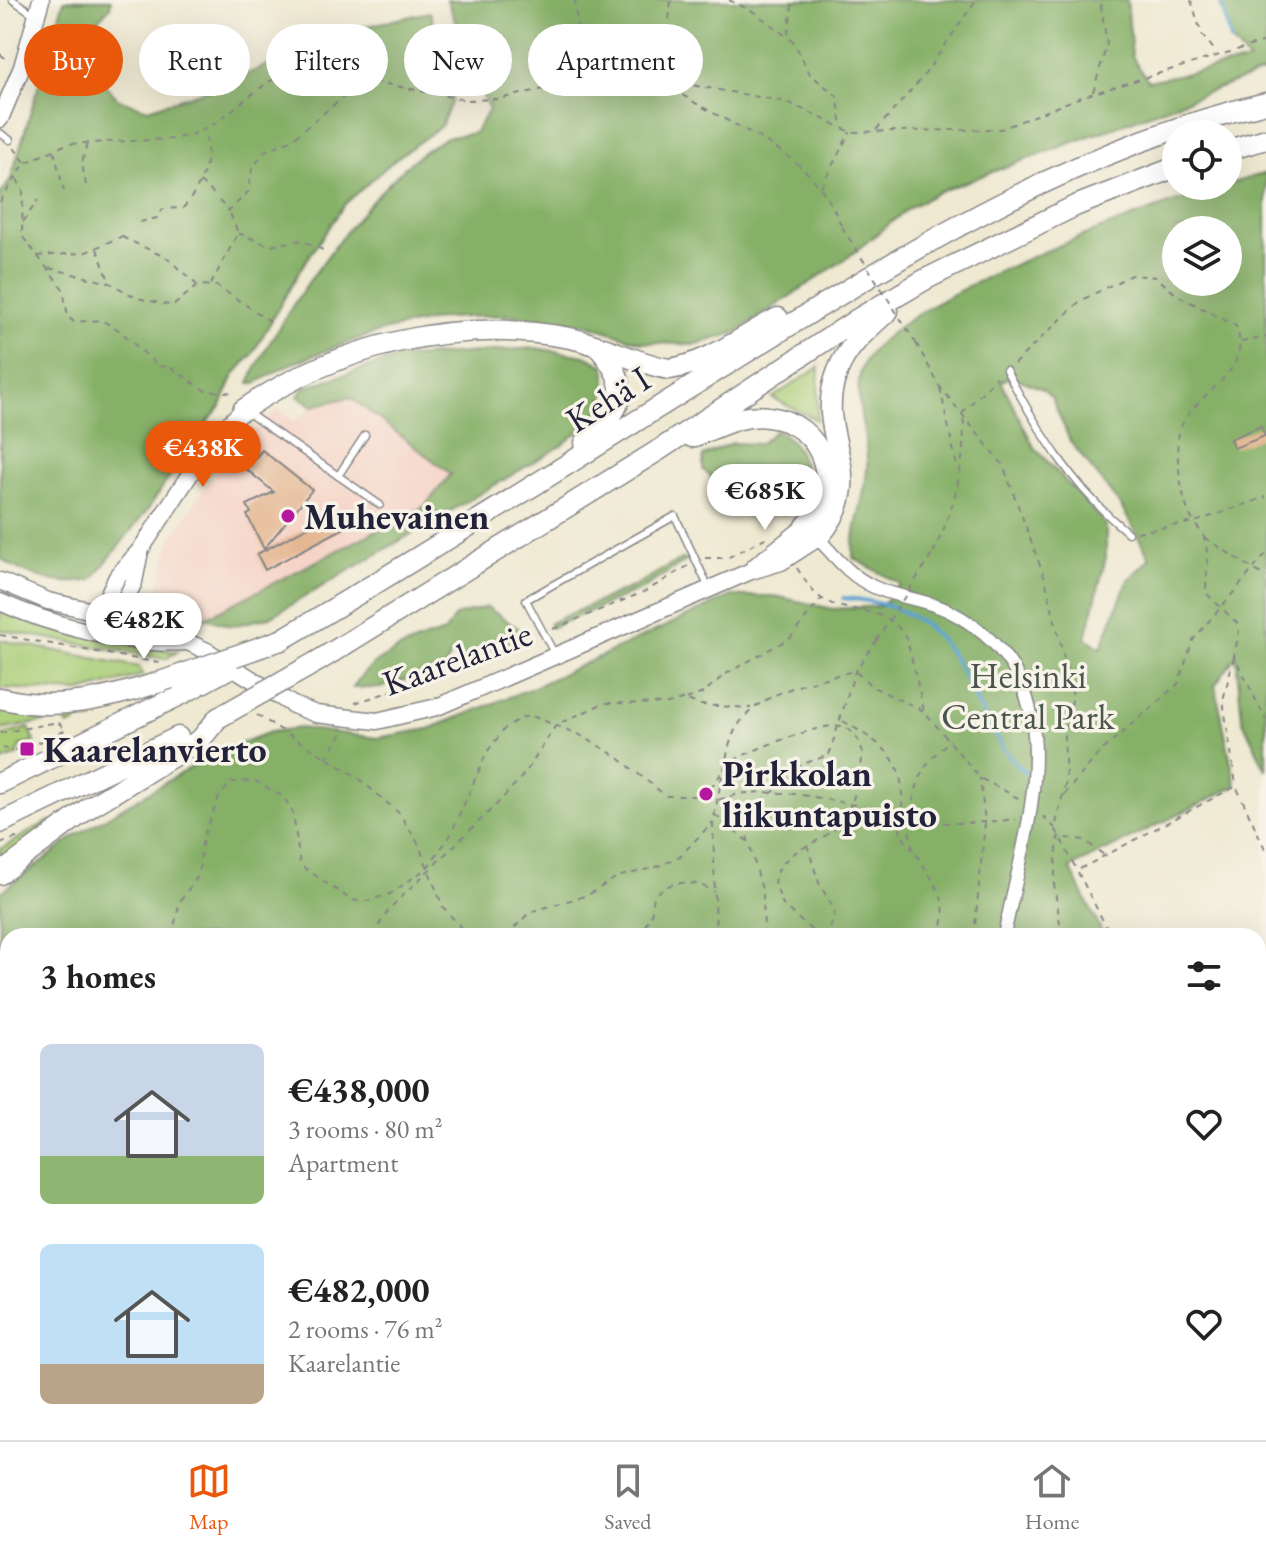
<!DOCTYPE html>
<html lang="en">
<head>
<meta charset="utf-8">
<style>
  body { margin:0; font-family:"EB Garamond",serif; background:#f2f2f2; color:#222; height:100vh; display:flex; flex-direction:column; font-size:30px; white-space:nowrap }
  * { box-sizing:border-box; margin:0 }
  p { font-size:26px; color:#767676 }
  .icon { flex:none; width:44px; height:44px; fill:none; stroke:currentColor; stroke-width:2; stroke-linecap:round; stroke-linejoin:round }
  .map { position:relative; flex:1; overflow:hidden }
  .drawer { position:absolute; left:0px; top:928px; width:1266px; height:512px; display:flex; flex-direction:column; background:#fff; border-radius:24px 24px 0 0; box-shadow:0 8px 32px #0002 }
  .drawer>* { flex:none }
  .banner { position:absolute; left:24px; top:24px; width:800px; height:72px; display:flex; gap:16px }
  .fabs { position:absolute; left:1162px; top:120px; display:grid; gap:16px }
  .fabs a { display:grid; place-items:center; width:80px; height:80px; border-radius:50%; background:#fff; box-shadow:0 8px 32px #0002; font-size:40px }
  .price { position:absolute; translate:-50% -68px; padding:0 18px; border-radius:28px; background:#fff; color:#222; font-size:26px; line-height:52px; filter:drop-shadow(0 2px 4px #0008) }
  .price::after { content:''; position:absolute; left:50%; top:48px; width:24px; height:18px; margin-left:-12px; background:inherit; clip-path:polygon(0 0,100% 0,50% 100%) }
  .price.active { background:#ea580c; color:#fff }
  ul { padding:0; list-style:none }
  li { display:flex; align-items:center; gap:24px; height:200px; padding:0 40px }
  li span { display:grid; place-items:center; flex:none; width:224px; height:160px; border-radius:12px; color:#555 }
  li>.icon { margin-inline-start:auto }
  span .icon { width:96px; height:96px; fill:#fffc; stroke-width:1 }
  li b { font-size:34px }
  h2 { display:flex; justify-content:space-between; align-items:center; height:96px; padding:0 40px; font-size:34px }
  .chip { padding:0 28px; border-radius:36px; background:#fff; box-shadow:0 8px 32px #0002; font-size:28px; line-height:72px }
  .chip.active { background:#ea580c; color:#fff }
  .dock { display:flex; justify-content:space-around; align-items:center; height:112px; border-top:2px solid #e0e0e0; background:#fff; font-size:22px; color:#767676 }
  .dock a { display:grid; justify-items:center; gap:4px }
  .dock .active { color:#ea580c }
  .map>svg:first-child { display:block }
</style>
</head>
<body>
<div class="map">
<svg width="1266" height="1440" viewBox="0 0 1266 1440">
  <rect width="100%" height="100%" fill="#f7f3e8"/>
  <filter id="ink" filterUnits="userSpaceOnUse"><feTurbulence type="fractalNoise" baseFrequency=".0125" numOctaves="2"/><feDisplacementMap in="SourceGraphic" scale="16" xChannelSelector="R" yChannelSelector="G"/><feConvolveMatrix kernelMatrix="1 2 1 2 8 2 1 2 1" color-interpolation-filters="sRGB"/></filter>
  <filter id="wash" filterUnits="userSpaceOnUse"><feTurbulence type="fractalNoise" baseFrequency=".006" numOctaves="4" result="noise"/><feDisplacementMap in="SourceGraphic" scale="32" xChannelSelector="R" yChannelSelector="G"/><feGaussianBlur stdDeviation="1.8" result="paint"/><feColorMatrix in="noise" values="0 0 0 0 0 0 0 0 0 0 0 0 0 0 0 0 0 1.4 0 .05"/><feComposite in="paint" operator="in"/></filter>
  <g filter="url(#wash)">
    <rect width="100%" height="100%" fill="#efe9d2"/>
    <!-- built -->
    <path fill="#f6d1c5" d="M349 397 452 474 425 506 205 618 189 620 163 608 155 598 171 539 242 431 258 427 278 409 294 421 313 406Z"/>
    <!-- green -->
    <path fill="#a9cd76" stroke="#667858" stroke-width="2" d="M819 367 817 420 772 398Z
      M0 610 34 624 177 652 165 659 0 630Z
      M0 640 139 667 143 675 80 692 0 688Z
      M0 708 23 712 87 709 93 719 89 721 86 717 68 726 63 718 0 730Z
      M29 728 35 742 20 745 17 755 0 762V736Z
      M53 820 0 864V849C20 840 31 828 53 820Z"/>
    <!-- forest -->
    <path fill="#86b067" stroke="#546951" stroke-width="2" fill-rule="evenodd" d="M64 0H111L110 7 89 29 97 75 118 99 148 109 228 83 270 64 290 43 430 12 452 85V101L441 126 394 160 345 204 303 265 252 355 234 375 220 408 202 428 148 509 92 580C60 587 27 577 0 558V195L10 181Z
      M447 0H1127L1132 56 1148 81 1249 61 1231 41 1219 0H1266V71L938 192 909 208 847 258 735 333 693 345 641 342 585 324 508 315 445 318 386 330 349 342 288 365 256 383H249C277 318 380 171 444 139 452 135 465 135 474 133L489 110C473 74 462 37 447 0Z
      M1266 173V770L1242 719 1236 656 1215 685 1236 786 1070 868 1104 936H8V1432H745L749 1440H3L0 1433V893L78 834 214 754 270 732 300 728 377 738 429 729 532 688 731 596H775L833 609 882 606 900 584 853 558C852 527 865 500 867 469 870 437 848 390 865 361 905 291 1184 196 1266 173ZM1176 230H1228V282H1176ZM1013 377 1043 389 1052 398 1070 441 1121 506 1150 558 1128 580 1101 648 1086 638 1106 557V525L1034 447 1001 381Z
      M535 348 585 356 605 366C611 411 592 420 561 446L270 617 231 626 205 618 425 506 451 474 350 397 313 406 298 396 305 387 397 358Z
      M776 430C810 446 815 494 783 514L768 511 755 490 732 495 703 470V456L732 443 760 444Z
      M681 559 687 560 642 589 551 628 549 623 634 586Z
      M487 607 528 635 463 661 451 653 446 667 380 688H353C369 658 414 641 445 632L455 616Z
      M858 1432H1094L1097 1440H860Z"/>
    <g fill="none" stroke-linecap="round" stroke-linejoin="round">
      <!-- stream -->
      <path stroke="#5aa3d1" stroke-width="4" d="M1221 0 1231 41
        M843 598C975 606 955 708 1026 774"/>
    </g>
    <g id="blocks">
      <!-- building -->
      <path fill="#e4b690" d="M1261 426 1265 436 1234 448 1230 439Z
        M262 450 312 490 264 549 247 515 251 513 247 505 274 492 246 469Z
        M344 508 352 524 265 570 257 554Z"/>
    </g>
  </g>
  <g filter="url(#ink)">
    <use href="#blocks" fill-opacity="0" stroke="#888686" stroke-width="2"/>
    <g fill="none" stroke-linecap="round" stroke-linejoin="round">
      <defs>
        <path id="service" d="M13 0 35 15
          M0 133 10 140
          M1006 370C1039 432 1073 488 1128 533
          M248 413 380 505
          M338 476 365 435
          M554 653 526 600 675 516 708 586"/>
        <path id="minor" d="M815 535C834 555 848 575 874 587 898 598 925 599 949 611 1083 680 1026 823 1004 936
          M836 1432 838 1440"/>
        <path id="secondary" d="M0 119 22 67 41 0
          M754 567 806 526
          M0 581 48 601 120 617 166 632 207 651 293 705 316 714 377 721 437 707 751 571 781 562 818 538
          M0 602C50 625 130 646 185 642
          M114 623 134 582 140 551
          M105 632 100 611 117 577 141 549 213 439 243 410"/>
        <path id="trunk" d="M1228 150 1266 139
          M243 410C337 345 457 316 570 338 604 345 635 363 669 369 709 364 742 336 778 318
          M692 437C717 428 741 413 768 417 824 423 845 487 806 526
          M585 443C622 409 635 390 599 348
          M818 538C874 474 812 438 837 373 846 347 868 329 888 311
          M281 640C434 550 583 454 734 360 901 256 1072 148 1266 103
          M318 661 659 450 856 320 926 279 1075 206 1176 167
          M0 698C54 712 108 699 160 682
          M0 783 182 694
          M0 823 178 737
          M0 874 90 807 201 739 218 718"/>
      </defs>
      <!-- service casing -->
      <use href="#service" stroke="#888686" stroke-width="9"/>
      <!-- minor casing -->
      <use href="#minor" stroke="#888686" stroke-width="15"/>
      <!-- secondary casing -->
      <use href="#secondary" stroke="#888686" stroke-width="19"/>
      <!-- trunk casing -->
      <use href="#trunk" stroke="#888686" stroke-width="23"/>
      <!-- path -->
      <path stroke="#888686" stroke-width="2" stroke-dasharray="6 6" stroke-linecap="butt" d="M575 0 578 37 598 78
        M729 0 754 12 793 41 810 74 837 96 842 126
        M1191 0 1202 35 1217 53
        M788 34 793 0
        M0 54 5 58
        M574 79 578 38
        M663 79 671 0
        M663 81C711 120 784 138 821 189 830 200 836 214 842 227
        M1093 92 1107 44 1100 0
        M876 130 923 77 976 0
        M14 148 25 162
        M54 151 64 191
        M17 179 23 191 22 236 63 289 68 317 74 322 101 320 119 330 158 366 170 367 204 390 235 393
        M200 182 214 194
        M86 185 82 163 87 144
        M821 187 850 132
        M219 201 229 211 248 192 252 169 265 151 291 140 364 80
        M0 202 25 163 67 144 172 139 192 135 214 124 268 82 286 74 316 70 466 100 499 99 574 82 663 80 787 102 851 132 1001 129 1081 97 1266 41
        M23 222 38 200
        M140 222 157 218 163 209 183 208C202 186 213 158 204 129
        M238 233 270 246 301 240 325 251
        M122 237 167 258 197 285
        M97 249 110 283
        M37 256 84 253 127 234
        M49 268 110 283 137 298 173 306 198 285 217 286 273 323
        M211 284 238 233 229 211
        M1241 342 1266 337
        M916 343 940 387 1003 465 1045 579 1073 696 1064 735 1066 781 1055 828 1111 936
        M1014 364 1080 301 1131 275 1156 277 1177 295 1236 326C1255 377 1190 392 1179 433 1174 448 1182 503 1191 517 1194 524 1201 530 1204 538 1210 555 1206 575 1206 593L1237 623 1239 632 1234 656 1266 720
        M940 388 958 471
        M1137 532 1195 522 1266 497
        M1205 538 1266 577
        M933 553C954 511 967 460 963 412L997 377
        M705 558H727L765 538
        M797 568C803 577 809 588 817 595 845 619 884 599 907 639L924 711
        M553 629 646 591 688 566
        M0 635 160 663
        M1234 657 1223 700 1236 785
        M856 672 873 687 924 711 980 778 1018 798
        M686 699 703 693 724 675 790 638 822 598
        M355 703 466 667 533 639
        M257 715 356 776 399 813 418 843 443 907 468 936
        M843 721C900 754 907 766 900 834L913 850
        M0 733 58 722 66 730 21 750 0 748
        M326 759 342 733
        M724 770C727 756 729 739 737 727 759 691 814 681 854 671
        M1064 795 1100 752 1178 684 1193 640 1266 554
        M719 800C767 779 857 806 906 818 936 826 985 823 1016 819
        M715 815 747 841
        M1043 816 1055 828
        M727 821 731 796
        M0 844 19 837
        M807 845 819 883 835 911 828 936
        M1080 869 1236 786 1266 851
        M172 936 180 901 198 876 203 837 219 797 231 782 255 781 284 797 293 813 300 865 351 900 364 902 390 894 427 868 450 836 487 752 505 728 520 718 532 716 580 735 616 756 666 796H701C715 787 721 769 735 760 750 750 825 722 841 726 854 730 860 741 863 754 859 777 855 807 838 825 816 849 783 846 774 882L783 905 818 936
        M372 936 390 908 501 800 526 772 556 725 604 703 668 704 685 699 700 705 751 708
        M506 936 530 912 588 895 617 877 660 866 680 856 713 822
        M639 936 651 916 654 896C671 878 695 880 715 892
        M716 936 713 822 722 776
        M764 936 763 893 744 825 753 806 783 785 803 764 829 755 855 671 876 641
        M938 936C955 901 930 879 915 852 903 832 914 787 925 768 931 758 942 748 950 740
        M974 936 985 823 980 778
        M1062 936 1054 884 1058 837 1084 840 1104 855
        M0 1011 8 1003
        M0 1050 8 1060
        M1258 1101 1266 1097
        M0 1391 8 1407
        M20 1432 24 1440
        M83 1432 87 1440
        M226 1432 229 1440
        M309 1432 310 1440
        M383 1432 388 1440
        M457 1432 462 1440
        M518 1432 533 1438 548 1432
        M530 1432 533 1440
        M613 1432 617 1440
        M666 1432 669 1440
        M969 1432 971 1440
        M1063 1432 1065 1440
        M1102 1432 1106 1440
        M111 1440V1432
        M267 1440 271 1432
        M400 1440 403 1432
        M425 1440H445
        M485 1440 501 1432
        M557 1440 566 1432"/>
      <!-- service -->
      <use href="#service" stroke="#fff" stroke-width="6"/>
      <!-- minor -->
      <use href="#minor" stroke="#fff" stroke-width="12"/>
      <!-- secondary -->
      <use href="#secondary" stroke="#fff" stroke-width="16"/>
      <!-- trunk -->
      <use href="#trunk" stroke="#fff" stroke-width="20"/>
      <defs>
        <path id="trunk-bridge" d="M160 682 281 640
          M182 694 228 669
          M218 718 318 661"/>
      </defs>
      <!-- trunk-bridge casing -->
      <use href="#trunk-bridge" stroke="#888686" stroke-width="23" stroke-linecap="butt"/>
      <!-- path-bridge -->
      <path stroke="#888686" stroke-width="2" stroke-dasharray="6 6" stroke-linecap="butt" d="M842 227 916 343
        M876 641 933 553"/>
      <!-- trunk-bridge -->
      <use href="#trunk-bridge" stroke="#fff" stroke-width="20"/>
    </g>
  </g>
  <!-- markers -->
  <g fill="#b5179e" stroke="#f7f3e8" stroke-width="3">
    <circle cx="288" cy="516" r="8"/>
    <rect x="19" y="741" width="16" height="16" rx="4"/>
    <circle cx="706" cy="794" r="8"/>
  </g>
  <g text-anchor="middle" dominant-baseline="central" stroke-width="7" stroke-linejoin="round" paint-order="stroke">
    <!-- street labels -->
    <g font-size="36" fill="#22223b" stroke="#f7f3e8">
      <text transform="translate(608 399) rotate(-32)">Kehä I</text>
      <text transform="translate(457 658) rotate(-20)">Kaarelantie</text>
    </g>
    <!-- poi labels -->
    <g font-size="36" font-weight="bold" fill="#22223b" stroke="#f7f3e8" text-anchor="start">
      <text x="304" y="516">Muhevainen</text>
      <text x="43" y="749">Kaarelanvierto</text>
      <text x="722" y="773">Pirkkolan<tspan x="722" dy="41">liikuntapuisto</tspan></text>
    </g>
    <!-- park labels -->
    <g font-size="36" fill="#4a554d" stroke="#f7f3e8">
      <text x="1028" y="675">Helsinki<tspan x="1028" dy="41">Central Park</tspan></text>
    </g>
  </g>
</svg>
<div class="fabs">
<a><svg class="icon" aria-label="locate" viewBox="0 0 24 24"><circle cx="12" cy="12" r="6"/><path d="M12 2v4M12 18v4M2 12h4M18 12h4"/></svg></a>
<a><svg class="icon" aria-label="layers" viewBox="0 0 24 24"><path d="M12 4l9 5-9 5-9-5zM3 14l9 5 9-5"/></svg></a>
</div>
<b class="price active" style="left:203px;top:489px">€438K</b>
<b class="price" style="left:765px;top:532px">€685K</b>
<b class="price" style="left:144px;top:661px">€482K</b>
<div class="banner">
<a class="chip active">Buy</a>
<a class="chip">Rent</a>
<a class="chip">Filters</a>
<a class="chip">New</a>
<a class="chip">Apartment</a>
</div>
<section class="drawer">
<h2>3 homes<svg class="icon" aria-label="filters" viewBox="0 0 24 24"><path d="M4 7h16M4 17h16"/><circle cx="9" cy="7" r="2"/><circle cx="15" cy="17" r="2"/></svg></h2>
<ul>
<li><span style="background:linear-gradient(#c9d6e8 70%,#8fb573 0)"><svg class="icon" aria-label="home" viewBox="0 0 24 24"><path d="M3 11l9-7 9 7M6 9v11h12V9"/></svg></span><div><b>€438,000</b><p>3 rooms · 80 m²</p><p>Apartment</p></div><svg class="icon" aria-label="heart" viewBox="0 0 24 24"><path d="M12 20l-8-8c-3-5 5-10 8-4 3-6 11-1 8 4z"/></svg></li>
<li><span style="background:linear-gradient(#bfe0f5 75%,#b9a48a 0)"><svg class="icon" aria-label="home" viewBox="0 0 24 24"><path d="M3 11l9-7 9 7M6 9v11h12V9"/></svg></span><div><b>€482,000</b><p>2 rooms · 76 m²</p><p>Kaarelantie</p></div><svg class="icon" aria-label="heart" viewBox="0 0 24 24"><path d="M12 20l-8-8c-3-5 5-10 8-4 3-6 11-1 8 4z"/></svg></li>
</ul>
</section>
</div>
<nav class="dock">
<a class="active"><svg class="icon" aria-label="map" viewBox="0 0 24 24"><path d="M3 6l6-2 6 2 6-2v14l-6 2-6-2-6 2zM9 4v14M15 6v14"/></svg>Map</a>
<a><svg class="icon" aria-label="saved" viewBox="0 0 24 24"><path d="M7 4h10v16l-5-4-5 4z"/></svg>Saved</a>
<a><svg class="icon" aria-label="home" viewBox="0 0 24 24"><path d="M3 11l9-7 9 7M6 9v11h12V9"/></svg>Home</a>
</nav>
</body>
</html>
